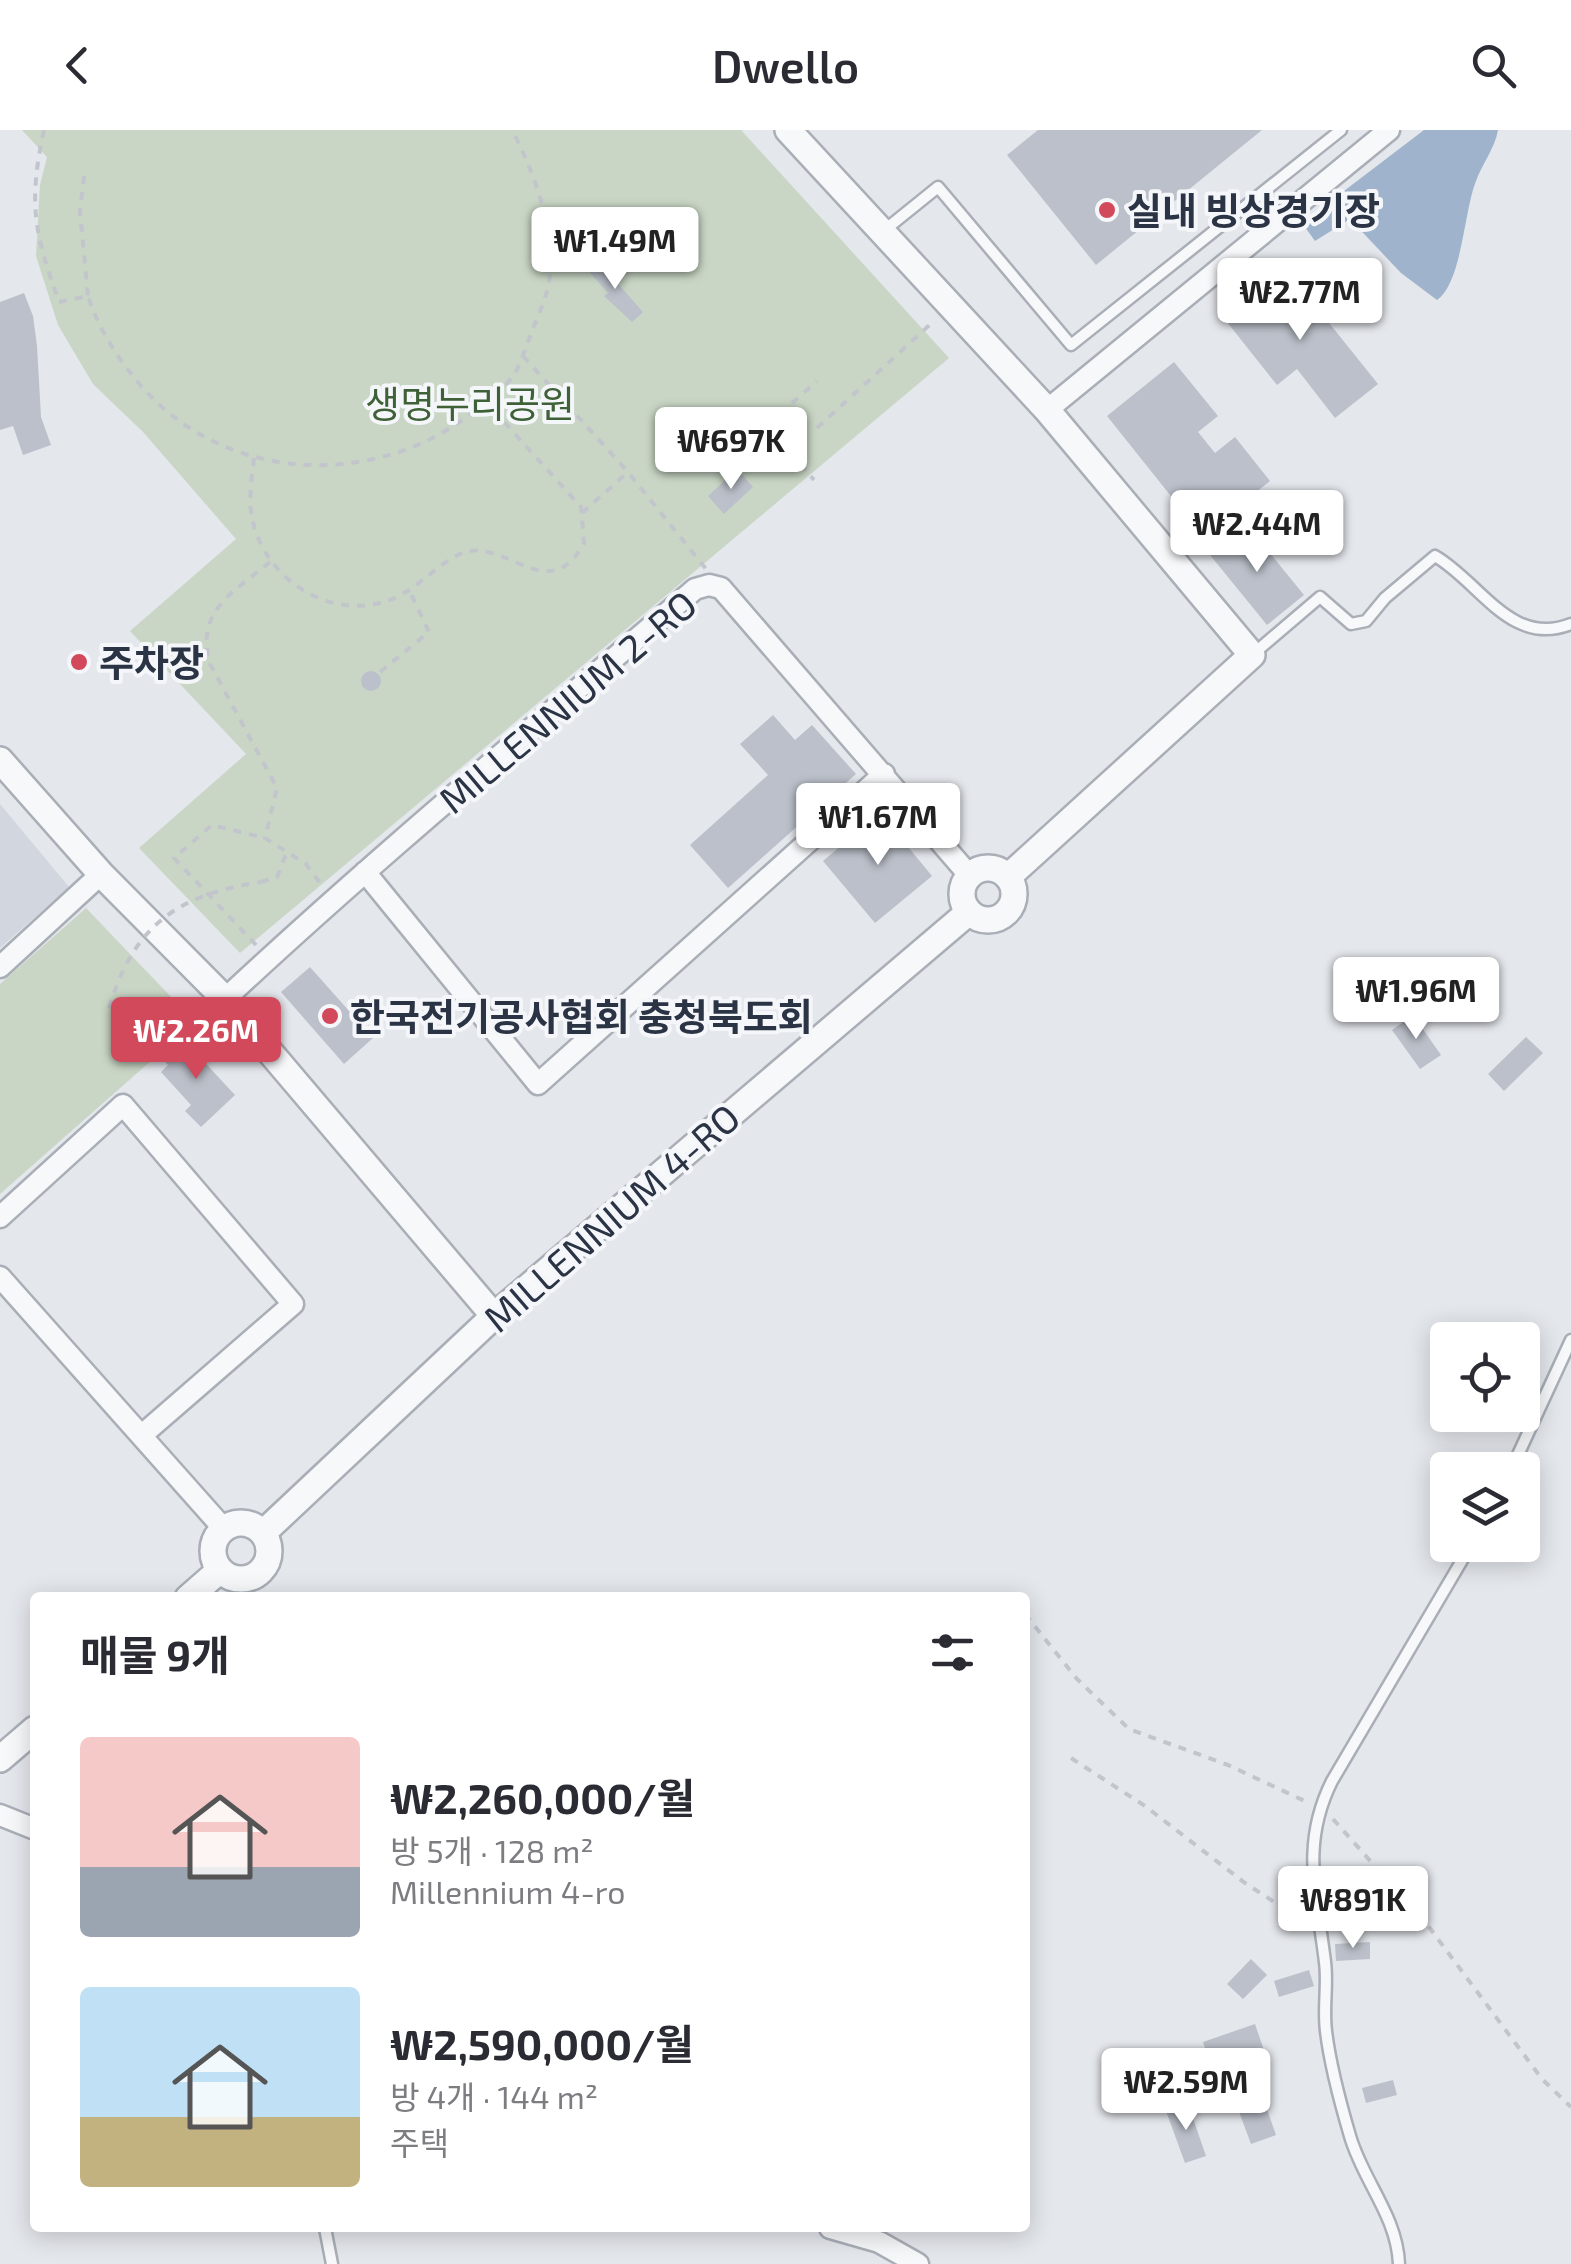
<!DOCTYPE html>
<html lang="ko">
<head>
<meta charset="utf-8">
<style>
  body { margin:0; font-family:"Exo 2","Noto Sans KR",sans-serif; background:#f7f7f7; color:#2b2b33; height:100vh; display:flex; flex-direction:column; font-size:38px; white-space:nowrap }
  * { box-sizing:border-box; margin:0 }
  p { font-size:32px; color:#7c7c81 }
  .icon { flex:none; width:55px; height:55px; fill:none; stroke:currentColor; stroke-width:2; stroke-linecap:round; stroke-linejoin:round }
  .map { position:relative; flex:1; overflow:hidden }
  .side { position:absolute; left:30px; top:1462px; width:1000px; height:640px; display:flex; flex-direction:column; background:#fff; border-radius:10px; box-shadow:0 5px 25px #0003 }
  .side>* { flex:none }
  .fabs { position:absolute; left:1430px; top:1192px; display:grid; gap:20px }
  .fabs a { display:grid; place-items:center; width:110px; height:110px; border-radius:10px; background:#fff; box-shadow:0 5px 25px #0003; font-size:50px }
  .price { position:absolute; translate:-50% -85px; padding:0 22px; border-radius:10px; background:#fff; color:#222; font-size:32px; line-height:65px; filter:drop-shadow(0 2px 5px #0008) }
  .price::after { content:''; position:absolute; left:50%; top:60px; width:30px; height:22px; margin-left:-15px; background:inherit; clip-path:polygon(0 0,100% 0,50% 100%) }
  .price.active { background:#d1495b; color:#fff }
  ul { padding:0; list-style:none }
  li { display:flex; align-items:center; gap:30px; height:250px; padding:0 50px }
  li span { display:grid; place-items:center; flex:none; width:280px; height:200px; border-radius:10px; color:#555 }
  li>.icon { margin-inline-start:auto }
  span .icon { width:120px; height:120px; fill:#fffc; stroke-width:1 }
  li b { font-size:42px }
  h2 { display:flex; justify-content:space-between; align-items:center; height:120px; padding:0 50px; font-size:42px }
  header { display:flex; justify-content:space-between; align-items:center; height:130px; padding:0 50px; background:#fff; font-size:45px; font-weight:600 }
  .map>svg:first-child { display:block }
</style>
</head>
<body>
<header><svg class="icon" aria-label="back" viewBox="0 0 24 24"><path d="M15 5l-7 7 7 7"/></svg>Dwello<svg class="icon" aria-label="search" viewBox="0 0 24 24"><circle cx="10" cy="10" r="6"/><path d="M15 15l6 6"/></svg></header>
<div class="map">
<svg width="1571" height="2134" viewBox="0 0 1571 2134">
  <rect width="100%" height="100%" fill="#e4e7ec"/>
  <!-- built -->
  <path fill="#d2d6de" d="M0 674 69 757 0 818Z"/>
  <!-- green -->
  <path fill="#c9d6c5" d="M22 0H741L949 228 240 823 139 718 246 624 130 501 236 409 143 302 93 254 58 195 36 126 40 55 47 27Z
    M86 778 195 892 0 1064V854Z"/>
  <!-- water -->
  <path fill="#9fb4cc" d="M1424 0H1498C1495 18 1482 34 1476 51 1464 81 1462 153 1437 170L1401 143 1350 89 1315 111 1302 93Z"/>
  <!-- building -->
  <path fill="#bbc0ca" d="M1038 0H1262L1096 135 1007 25Z
    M596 129 643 182 632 192 604 166 608 163 586 138Z
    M1285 138 1378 254 1335 288 1297 239 1277 255 1223 187Z
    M24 163 33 186 37 216 41 287 51 315 23 325 13 296 0 300V172Z
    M1174 232 1218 286 1198 302 1215 323 1235 307 1270 351 1202 405 1107 286Z
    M737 339 753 357 724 384 708 366Z
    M1247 395 1304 465 1267 495 1210 425Z
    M361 551a10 10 0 1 1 20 0a10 10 0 1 1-20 0Z
    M773 585 795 610 812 595 856 644 728 758 690 715 768 645 740 614Z
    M880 683 932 746 875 793 823 731Z
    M310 837 373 908 344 934 281 862Z
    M1413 885 1441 925 1420 939 1392 900Z
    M1526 907 1543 923 1504 961 1488 944Z
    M182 908 235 965 201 997 185 981 191 975 161 942 168 935 161 927Z
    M1365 1749 1367 1766 1335 1769 1333 1752Z
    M1370 1812V1829L1336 1831 1335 1814Z
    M1251 1829 1267 1845 1243 1869 1227 1854Z
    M1309 1840 1314 1856 1279 1867 1274 1851Z
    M1255 1894 1265 1923 1212 1940 1203 1912Z
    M1108 1930 1166 1934 1165 1958 1107 1954Z
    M1393 1950 1397 1965 1366 1973 1362 1958Z
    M1257 1951 1276 2005 1251 2014 1231 1960Z
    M1188 1974 1206 2026 1185 2033 1166 1981Z"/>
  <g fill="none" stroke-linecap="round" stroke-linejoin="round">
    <defs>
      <path id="service" d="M881 103 938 57 1071 215 1341 0
        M1252 525 1320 467 1351 494 1366 491 1385 468 1435 426C1480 452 1511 518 1571 494
        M1511 1340 1571 1210
        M325 2098 332 2134
        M1399 2134C1397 2086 1363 2051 1350 2006 1340 1972 1330 1935 1326 1901 1323 1877 1328 1855 1325 1832 1317 1765 1300 1715 1332 1651L1471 1415"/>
      <path id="minor" d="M1047 280 1389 0
        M365 742 538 954 884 644
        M0 837 101 744
        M225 869C377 727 538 594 695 459L709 455 721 458 969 745
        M0 1087 123 975 293 1174 142 1305
        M0 1147 224 1399
        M0 1685 35 1699
        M830 2098 879 2112 918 2134"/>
      <path id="tertiary" d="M788 0 1047 280 1252 525 1008 747
        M0 630 101 744 225 869 494 1186
        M962 764a26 26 0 1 1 52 0a26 26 0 1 1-52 0Z
        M213 1421a28 28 0 1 1 56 0a28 28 0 1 1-56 0Z
        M263 1403 494 1186 969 782
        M188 1468 220 1440
        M0 1629 35 1599"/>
    </defs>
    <!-- service casing -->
    <use href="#service" stroke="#a9aeb7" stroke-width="15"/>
    <!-- minor casing -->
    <use href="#minor" stroke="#a9aeb7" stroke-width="25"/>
    <!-- tertiary casing -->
    <use href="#tertiary" stroke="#a9aeb7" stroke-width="30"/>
    <!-- path -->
    <path stroke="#c2c5cb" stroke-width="4" stroke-dasharray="8 8" stroke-linecap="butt" d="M44 0C28 73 34 102 59 172L88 166C99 201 119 230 142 257 223 349 362 359 461 291 480 278 499 265 513 246 521 235 525 218 531 204 536 190 543 176 547 161 560 112 535 43 512 0
      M84 46 80 81 88 166
      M523 226 628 342 706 439
      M792 273 817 251
      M817 298 935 190
      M790 322 814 350
      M254 328C252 346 249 364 251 382 260 447 330 494 392 469 419 459 444 426 469 421 510 414 551 475 584 413L581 377 487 273
      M582 383 627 343
      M270 432C233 463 195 480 210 534L277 658 265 708 306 734 323 757
      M380 542 429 502 410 462
      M261 752 277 747 286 724
      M256 815 174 728 212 695 265 708
      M1025 1484 1077 1549 1129 1599 1228 1635 1309 1673
      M1071 1628 1145 1676 1245 1753 1305 1792
      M1333 1689 1429 1797 1542 1949 1571 1977"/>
    <!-- service -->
    <use href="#service" stroke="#f7f8fa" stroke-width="10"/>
    <!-- minor -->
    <use href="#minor" stroke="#f7f8fa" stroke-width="20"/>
    <!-- tertiary -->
    <use href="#tertiary" stroke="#f7f8fa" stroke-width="25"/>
    <!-- path-bridge -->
    <path stroke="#c2c5cb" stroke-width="4" stroke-dasharray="8 8" stroke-linecap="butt" d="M109 878C134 795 177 765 261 752"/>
  </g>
  <!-- markers -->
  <g fill="#d1495b" stroke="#f4f6f9" stroke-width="4">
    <circle cx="1107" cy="80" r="10"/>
    <circle cx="79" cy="532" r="10"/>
    <circle cx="330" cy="886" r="10"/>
  </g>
  <g text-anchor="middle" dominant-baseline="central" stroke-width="8" stroke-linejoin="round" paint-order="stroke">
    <!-- poi labels -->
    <g font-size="38" font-weight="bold" fill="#2b3445" stroke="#f4f6f9" text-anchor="start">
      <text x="1127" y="80">실내 빙상경기장</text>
      <text x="99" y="532">주차장</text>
      <text x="350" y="886">한국전기공사협회 충청북도회</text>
    </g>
    <!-- park labels -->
    <g font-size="38" fill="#3f6138" stroke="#f4f6f9">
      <text x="470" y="273">생명누리공원</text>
    </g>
    <!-- street labels -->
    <g font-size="38" fill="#2b3445" stroke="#f4f6f9">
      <text transform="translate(567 571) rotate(-40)">MILLENNIUM 2-RO</text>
      <text transform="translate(611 1087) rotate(-41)">MILLENNIUM 4-RO</text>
    </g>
  </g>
</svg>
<div class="fabs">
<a><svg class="icon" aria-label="locate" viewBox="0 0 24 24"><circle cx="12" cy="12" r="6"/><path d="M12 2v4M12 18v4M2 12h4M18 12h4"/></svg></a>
<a><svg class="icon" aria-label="layers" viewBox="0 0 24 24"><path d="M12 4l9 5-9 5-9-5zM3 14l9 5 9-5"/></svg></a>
</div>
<b class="price" style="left:615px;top:162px">₩1.49M</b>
<b class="price" style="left:1300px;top:213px">₩2.77M</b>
<b class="price" style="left:731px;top:362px">₩697K</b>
<b class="price" style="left:1257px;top:445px">₩2.44M</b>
<b class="price" style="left:878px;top:738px">₩1.67M</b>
<b class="price" style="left:1416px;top:912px">₩1.96M</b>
<b class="price active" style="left:196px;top:952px">₩2.26M</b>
<b class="price" style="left:1353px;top:1821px">₩891K</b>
<b class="price" style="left:1186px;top:2003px">₩2.59M</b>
<section class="side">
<h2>매물 9개<svg class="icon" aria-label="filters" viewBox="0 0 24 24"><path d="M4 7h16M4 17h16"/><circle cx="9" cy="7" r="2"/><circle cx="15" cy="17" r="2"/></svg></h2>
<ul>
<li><span style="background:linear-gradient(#f6c9c9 65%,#9aa5b1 0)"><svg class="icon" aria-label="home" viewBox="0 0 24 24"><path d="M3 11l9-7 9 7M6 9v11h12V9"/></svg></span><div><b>₩2,260,000/월</b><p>방 5개 · 128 m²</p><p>Millennium 4-ro</p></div></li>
<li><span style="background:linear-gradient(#bfe0f5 65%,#c2b280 0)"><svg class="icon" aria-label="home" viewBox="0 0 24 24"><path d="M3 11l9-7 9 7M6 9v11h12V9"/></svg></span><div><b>₩2,590,000/월</b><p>방 4개 · 144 m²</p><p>주택</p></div></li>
</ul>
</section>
</div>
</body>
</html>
